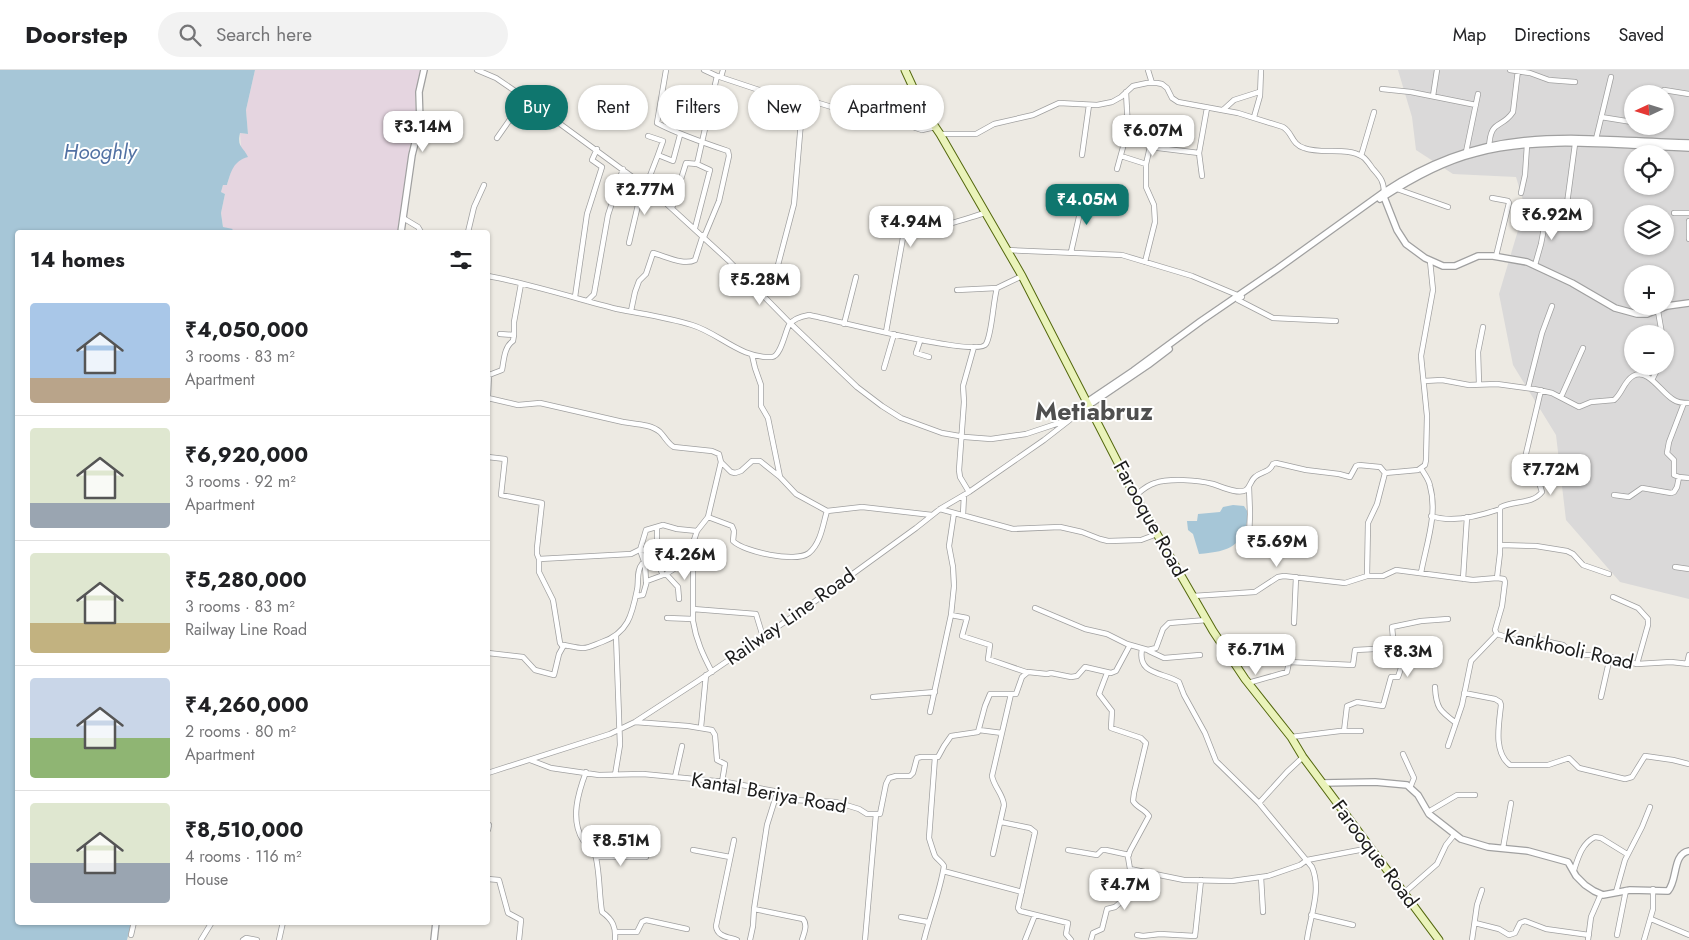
<!DOCTYPE html>
<html lang="en">
<head>
<meta charset="utf-8">
<style>
  body { margin:0; font-family:Jost,sans-serif; background:#f2f2f2; color:#202124; height:100vh; display:flex; flex-direction:column; font-size:19px; white-space:nowrap }
  * { box-sizing:border-box; margin:0 }
  p { font-size:16px; color:#757577 }
  .icon { flex:none; width:28px; height:28px; fill:none; stroke:currentColor; stroke-width:2; stroke-linecap:round; stroke-linejoin:round }
  .map { position:relative; flex:1; overflow:hidden }
  .drawer { position:absolute; left:15px; top:160px; width:475px; height:695px; display:flex; flex-direction:column; background:#fff; border-radius:5px; box-shadow:0 1px 4px #0004 }
  .drawer>* { flex:none }
  .guide { position:absolute; left:505px; top:15px; width:475px; height:45px; display:flex; gap:10px }
  .needle { width:32px; rotate:266deg }
  .fabs { position:absolute; left:1624px; top:15px; display:grid; gap:10px }
  .fabs a { display:grid; place-items:center; width:50px; height:50px; border-radius:50%; background:#fff; box-shadow:0 1px 4px #0004; font-size:25px }
  .price { position:absolute; translate:-50% -42px; padding:0 11px; border-radius:10px; background:#fff; color:#222; font-size:16px; line-height:32px; filter:drop-shadow(0 1px 2px #0008) }
  .price::after { content:''; position:absolute; left:50%; top:30px; width:15px; height:11px; margin-left:-8px; background:inherit; clip-path:polygon(0 0,100% 0,50% 100%) }
  .price.selected { background:#0f766e; color:#fff }
  ul { padding:0; list-style:none }
  li { display:flex; align-items:center; gap:15px; height:125px; padding:0 15px }
  li+li { border-top:1px solid #e0e0e0 }
  li span { display:grid; place-items:center; flex:none; width:140px; height:100px; border-radius:5px; color:#555 }
  li>.icon { margin-inline-start:auto }
  span .icon { width:60px; height:60px; fill:#fffc; stroke-width:1 }
  li b { font-size:21px }
  h2 { display:flex; justify-content:space-between; align-items:center; height:60px; padding:0 15px; font-size:21px }
  .pill { padding:0 18px; border-radius:22px; background:#fff; box-shadow:0 1px 4px #0004; font-size:18px; line-height:45px }
  .pill.selected { background:#0f766e; color:#fff }
  header { display:flex; align-items:center; gap:30px; box-sizing:border-box; height:70px; padding:0 25px; background:#fff; border-bottom:1px solid #e0e0e0 }
  header strong { font-size:24px }
  nav { display:flex; gap:28px; margin-inline-start:auto; font-size:18px }
  .search { width:350px; height:45px; background:#f2f2f2; display:flex; align-items:center; gap:12px; box-sizing:border-box; padding:0 18px; border-radius:28px; color:#757577; font-size:19px }
  .map>svg:first-child { display:block }
</style>
</head>
<body>
<header>
<strong>Doorstep</strong>
<div class="search"><svg class="icon" aria-label="search" viewBox="0 0 24 24"><circle cx="10" cy="10" r="6"/><path d="M15 15l6 6"/></svg>Search here</div>
<nav><a>Map</a><a>Directions</a><a>Saved</a></nav>
</header>
<div class="map">
<svg width="1689" height="870" viewBox="0 0 1689 870">
  <rect width="100%" height="100%" fill="#edeae3"/>
  <!-- residential -->
  <path fill="#dad9d9" fill-rule="evenodd" d="M1398 0H1689V529L1620 512 1566 450 1556 365 1513 295 1499 224 1525 137 1516 107 1453 104 1416 80 1412 47ZM1632 24H1665V56H1632ZM1632 84H1665V116H1632ZM1632 144H1665V176H1632ZM1632 204H1665V236H1632ZM1632 264H1665V296H1632Z"/>
  <!-- industrial -->
  <path fill="#e5d5e0" d="M255 0H421L415 27 417 55 410 75 398 162H230L233 160 223 157 221 143 225 124 221 122 223 115H227L231 101 235 93 242 89 246 83 241 78 240 63 248 64 246 40Z"/>
  <!-- water -->
  <path fill="#a6c6d7" d="M0 0H255L246 40 248 64 240 63C237 78 243 76 248 87 233 91 231 102 227 115H223L221 122 225 124 221 143 223 157 233 159 230 162H18V852L131 853 127 870H0Z
    M1233 435 1244 436 1249 444C1242 477 1231 481 1199 484L1193 464 1188 460 1187 451H1197L1198 444 1220 442 1223 437Z"/>
  <g fill="none" stroke-linecap="round" stroke-linejoin="round">
    <defs>
      <path id="minor" d="M477 0 496 8 518 23 657 125 728 190 790 253 857 317 882 336 901 348 942 363 965 367 991 369 1026 364 1071 349
        M666 0 657 53C680 65 704 73 728 81L729 86 719 131 704 167
        M704 0 717 6 762 21 812 31 848 42 877 45 922 60 935 57
        M1148 0 1152 13
        M1510 0 1530 3 1549 10 1575 12
        M721 7 723 0
        M1382 19 1411 22 1476 35
        M1664 20 1689 24
        M1433 26 1437 0
        M1223 40 1234 30 1259 22
        M1254 47 1260 26 1261 0
        M1601 47 1632 52
        M940 64H976L994 54 1033 45 1059 33 1097 35 1112 32 1121 27 1133 16 1147 13H1157L1162 14 1167 18 1172 28 1178 32 1238 43 1283 57C1293 63 1291 74 1304 78 1323 85 1346 76 1363 87 1367 90 1370 95 1373 99 1380 107 1384 111 1384 123
        M648 66 663 71 658 85
        M497 68 525 28
        M1596 69 1611 7
        M1489 79C1490 48 1501 60 1513 42L1518 0
        M1466 82 1478 24
        M1082 85 1089 35
        M1121 86 1146 94V117L1154 135 1155 152 1145 192
        M1361 86 1374 42
        M697 94 717 6
        M1146 94 1150 77 1199 83
        M1117 99 1128 59 1126 22
        M1202 106 1199 83 1207 38
        M646 116 658 85 673 91 680 65
        M1397 119 1448 137
        M1521 123 1525 105 1527 75
        M1492 128 1508 131 1509 133 1496 186
        M672 138 686 93 697 94 710 100 695 158
        M1674 143H1689
        M403 148 418 157 421 162
        M1689 151V169
        M468 162 474 137 484 115
        M629 173 643 114
        M1007 180 1122 185 1192 206 1242 227
        M1071 182 1084 125
        M1535 195 1541 174 1548 137 1566 141 1575 74
        M488 206C531 214 574 228 617 239 642 244 667 247 692 255 719 263 741 289 772 287 781 286 785 262 789 255 793 249 803 246 809 245 830 249 978 288 986 274 992 264 993 232 997 218L1022 206
        M957 220 997 218
        M759 221 778 195 794 134 803 28
        M575 227 587 144 602 97 592 90 597 79
        M1238 230 1273 248 1336 251
        M587 231 594 224 608 145 623 99
        M631 241 635 222 639 211 646 204 653 183C665 186 684 196 695 190L703 165
        M1658 241 1662 264
        M844 254 856 207
        M886 262 904 162C911 155 922 159 931 158 949 155 968 148 985 143
        M514 265V252L521 214
        M920 271 916 283 929 287
        M752 285 755 298 761 315V336L768 348 780 407 796 424 827 441 862 437 932 445
        M884 298 894 264
        M1652 310 1659 296
        M1424 311 1442 310 1469 315 1497 314 1534 319 1552 323 1579 337 1591 332 1614 330C1622 324 1624 311 1633 306 1648 297 1662 324 1674 330 1678 333 1684 333 1689 333
        M1479 314 1478 282 1483 257
        M1528 318 1542 263 1552 236
        M488 326 489 305 502 300C504 290 504 277 513 271L514 265 500 264
        M1561 327 1583 278
        M488 328 518 335 540 333 623 352C634 354 651 354 660 362 665 367 668 374 674 377L712 381 719 384 721 392 708 447 697 461 693 473V551C696 570 703 585 712 602
        M1684 333 1669 372 1667 383 1674 390V405L1679 407 1689 408
        M488 387 505 389 501 425 542 433 537 478V484L539 489 631 484 639 480 692 477
        M721 392 731 402 735 403 741 401 752 391H760L780 407
        M969 422 960 407 959 400 964 332 963 316 974 277
        M1614 425 1629 427 1642 418 1671 423 1674 422 1677 417 1679 407
        M1135 426C1141 421 1147 415 1155 413 1169 408 1198 410 1213 414 1220 416 1238 425 1246 420 1250 417 1251 410 1255 407 1262 401 1269 403 1273 394L1276 393 1306 400 1339 404 1350 407 1356 396 1359 395 1380 397 1385 403
        M940 439 1013 459 1060 457 1082 462 1100 469 1108 471 1141 470 1157 464
        M963 445 964 425
        M1431 446C1452 453 1480 446 1500 439
        M708 447 732 456 734 461 733 471C744 482 796 493 809 483 821 473 823 454 827 441
        M657 457V492L663 505
        M1249 467 1250 444 1249 417
        M1500 475 1536 476 1567 481 1573 484 1583 495 1609 504
        M539 489V502L553 530 560 573 563 577
        M1675 497 1689 499
        M1421 503C1426 475 1438 444 1430 416 1429 409 1424 404 1421 398
        M666 504 678 517 679 529
        M1367 506 1368 453 1377 434 1385 403 1418 400 1425 395 1426 390 1427 346 1421 286 1433 220 1430 191
        M1497 508 1500 483V439L1501 437C1513 430 1532 435 1542 422 1540 414 1537 408 1532 402 1529 398 1526 397 1524 392L1541 320
        M1463 509 1467 447
        M646 512 645 494 640 480 646 460 663 455 677 459 697 461
        M636 526 643 525 647 511 666 504 677 497
        M1193 526 1255 522 1278 507 1284 506 1345 513 1367 506H1383L1396 500 1473 510 1497 508 1504 509 1505 512 1502 536 1495 560 1497 564 1515 570 1524 571 1535 569 1563 575 1570 581 1580 585H1602L1637 594 1671 592 1689 594
        M1613 527 1638 538 1648 549V555L1637 594
        M1035 538 1085 559 1107 564 1127 574 1148 580 1156 578 1163 559 1169 553 1207 550
        M693 539 756 544 763 567
        M951 545 967 548 962 566 990 575 988 589 1026 602
        M667 548 693 549
        M1294 553 1296 507
        M1142 579C1137 605 1163 602 1179 612L1184 625 1205 663 1216 691 1259 733
        M1149 581 1164 588 1200 585
        M488 583 523 587 535 600 554 605 559 584 564 575C570 576 577 578 583 578 589 578 596 574 602 572 628 563 632 545 637 520 639 512 636 501 642 494L657 492
        M1687 594 1689 585
        M1248 613 1287 602 1289 592 1353 595 1355 580 1394 578
        M1435 617C1436 638 1440 641 1456 653
        M1464 623 1495 629 1500 632 1501 635C1499 654 1493 682 1510 695H1548L1569 688 1579 698 1625 709 1632 707 1645 686 1673 690 1689 694
        M873 627 935 622
        M1601 627 1610 587
        M930 642 951 545 954 516 953 497 949 476 954 443
        M635 652 688 656 712 660 715 665 717 690 725 694 722 712
        M701 657 706 605
        M979 660 1002 663
        M1344 661 1347 636 1357 632 1383 636 1391 607H1398L1403 592 1395 588 1392 557 1421 551 1448 549
        M1291 667 1340 661H1361
        M1448 676 1462 635 1471 591 1497 564
        M1403 684 1414 708 1410 718
        M1303 687 1287 702 1259 733 1312 797C1322 820 1310 846 1307 870
        M530 690 551 698 599 705 643 704 726 712 774 721 786 728 793 730 836 732 859 739 867 744H880L886 714 889 708 896 706H910L913 703 917 688 921 687H938L944 676 951 666 978 662 985 636 990 624H1016L1022 607 1028 602 1047 604 1051 603 1071 607 1077 606 1085 597 1111 603 1116 601 1130 575
        M586 702C578 723 570 750 583 770 587 777 594 780 596 788 600 806 599 824 602 842 613 850 616 857 615 870
        M488 703 610 664 635 652 698 611 814 532 916 458 940 439 969 422 1044 370 1089 335
        M615 705 620 675 616 566
        M675 707 682 676
        M1428 742 1457 725H1475
        M1001 752 1030 758 1035 762 1018 838 1020 841 1068 853 1066 864 1071 870
        M488 755H489L488 760
        M734 770 716 856C717 867 729 867 737 870
        M1503 778 1511 733
        M693 780 730 787
        M1068 780 1097 785 1102 780H1106L1129 785
        M993 784 1004 735C1003 724 994 717 992 706L1011 624
        M596 787H646
        M1130 799 1184 810 1232 811 1268 806 1300 795 1307 790 1370 778
        M1574 800C1578 788 1582 773 1595 767L1601 768 1627 784
        M943 801 1022 822
        M1261 807 1263 842
        M488 809 499 810 508 843 521 850 519 870
        M1616 822 1625 790 1642 757 1650 737
        M1404 823 1437 794 1446 775 1454 765
        M754 839 803 849C808 855 804 863 802 870
        M1311 845 1353 855
        M901 847 928 852
        M1651 849 1689 865
        M1475 853 1499 859 1509 865 1515 863 1520 853 1525 851 1546 859 1589 865
        M615 862H637L642 852 646 850 687 859
        M131 865 134 852
        M1137 865 1143 866 1160 864 1195 866 1201 810
        M1617 865 1626 820
        M201 870 212 852
        M243 870 246 868 257 870
        M279 870 283 852
        M750 870 753 856 754 839 767 755 777 723
        M865 870 876 744
        M924 870C930 845 940 822 944 796 942 792 938 790 935 786 933 781 931 774 929 768L935 687
        M1025 870 1035 845
        M1091 870 1093 863 1102 859 1107 839 1115 837 1122 831 1130 799 1128 787 1130 781 1149 746C1145 739 1137 738 1133 731L1134 723 1146 673 1141 668 1111 658 1112 641 1099 624 1107 603
        M1472 870 1477 835 1482 820
        M1588 870 1591 847 1601 824
        M1644 870 1653 839V819"/>
      <path id="tertiary" d="M1384 127 1397 160 1406 174 1425 188 1443 196H1455L1478 186H1493L1527 192 1572 213 1615 238 1637 244H1647L1667 236 1689 233
        M1380 129C1409 110 1443 91 1476 83 1545 65 1619 76 1689 78
        M401 162 412 85 420 53 419 22 424 0
        M1087 332 1133 301 1201 251 1277 199 1384 122C1425 95 1472 76 1522 71 1577 65 1633 72 1689 73
        M1089 335 1148 295 1169 279
        M1322 713 1375 712 1407 715 1418 725 1429 744 1461 769 1488 777 1528 781 1568 792 1576 806 1585 815 1594 821 1603 825 1630 820 1668 821C1678 810 1672 784 1689 781
        M434 870 436 852"/>
      <path id="secondary" d="M905 0 923 39 940 64 1022 206 1135 426 1213 561 1245 609 1291 667 1303 687 1439 870"/>
    </defs>
    <!-- minor casing -->
    <use href="#minor" stroke="#a0a0a0" stroke-width="6"/>
    <!-- tertiary casing -->
    <use href="#tertiary" stroke="#a0a0a0" stroke-width="8"/>
    <!-- secondary casing -->
    <use href="#secondary" stroke="#54680e" stroke-width="9"/>
    <!-- minor -->
    <use href="#minor" stroke="#fff" stroke-width="4.5"/>
    <!-- tertiary -->
    <use href="#tertiary" stroke="#fff" stroke-width="5.5"/>
    <!-- secondary -->
    <use href="#secondary" stroke="#eaf3ba" stroke-width="7"/>
  </g>
  <g text-anchor="middle" dominant-baseline="central" stroke-width="4" stroke-linejoin="round" paint-order="stroke">
    <!-- street labels -->
    <g font-size="20" fill="#1c1c1c" stroke="#fff">
      <text transform="translate(1150 449) rotate(61)">Farooque Road</text>
      <text transform="translate(790 547) rotate(-35)">Railway Line Road</text>
      <text transform="translate(1569 579) rotate(12)">Kankhooli Road</text>
      <text transform="translate(769 723) rotate(10)">Kantal Beriya Road</text>
      <text transform="translate(1375 784) rotate(53)">Farooque Road</text>
    </g>
    <!-- water labels -->
    <g font-size="21" font-style="italic" fill="#5271a3" stroke="#fff">
      <text x="100" y="82">Hooghly</text>
    </g>
    <!-- district labels -->
    <g font-size="25" font-weight="bold" fill="#4f4f4f" stroke="#fff">
      <text x="1094" y="341">Metiabruz</text>
    </g>
  </g>
</svg>
<div class="fabs">
<a><svg class="needle" viewBox="-14 -14 28 28"><path d="M0-13l5 13h-10z" fill="#e53935"/><path d="M0 13l5-13h-10z" fill="#757577"/></svg></a>
<a><svg class="icon" aria-label="locate" viewBox="0 0 24 24"><circle cx="12" cy="12" r="6"/><path d="M12 2v4M12 18v4M2 12h4M18 12h4"/></svg></a>
<a><svg class="icon" aria-label="layers" viewBox="0 0 24 24"><path d="M12 4l9 5-9 5-9-5zM3 14l9 5 9-5"/></svg></a>
<a>+</a>
<a>−</a>
</div>
<b class="price" style="left:423px;top:83px">₹3.14M</b>
<b class="price" style="left:1153px;top:87px">₹6.07M</b>
<b class="price" style="left:645px;top:146px">₹2.77M</b>
<b class="price selected" style="left:1087px;top:156px">₹4.05M</b>
<b class="price" style="left:1552px;top:171px">₹6.92M</b>
<b class="price" style="left:911px;top:178px">₹4.94M</b>
<b class="price" style="left:760px;top:236px">₹5.28M</b>
<b class="price" style="left:1551px;top:426px">₹7.72M</b>
<b class="price" style="left:1277px;top:498px">₹5.69M</b>
<b class="price" style="left:685px;top:511px">₹4.26M</b>
<b class="price" style="left:1256px;top:606px">₹6.71M</b>
<b class="price" style="left:1408px;top:608px">₹8.3M</b>
<b class="price" style="left:621px;top:797px">₹8.51M</b>
<b class="price" style="left:1125px;top:841px">₹4.7M</b>
<div class="guide">
<a class="pill selected">Buy</a>
<a class="pill">Rent</a>
<a class="pill">Filters</a>
<a class="pill">New</a>
<a class="pill">Apartment</a>
</div>
<section class="drawer">
<h2>14 homes<svg class="icon" aria-label="filters" viewBox="0 0 24 24"><path d="M4 7h16M4 17h16"/><circle cx="9" cy="7" r="2"/><circle cx="15" cy="17" r="2"/></svg></h2>
<ul>
<li><span style="background:linear-gradient(#a9c7e8 75%,#b9a48a 0)"><svg class="icon" aria-label="home" viewBox="0 0 24 24"><path d="M3 11l9-7 9 7M6 9v11h12V9"/></svg></span><div><b>₹4,050,000</b><p>3 rooms · 83 m²</p><p>Apartment</p></div></li>
<li><span style="background:linear-gradient(#dfe7d0 75%,#9aa5b1 0)"><svg class="icon" aria-label="home" viewBox="0 0 24 24"><path d="M3 11l9-7 9 7M6 9v11h12V9"/></svg></span><div><b>₹6,920,000</b><p>3 rooms · 92 m²</p><p>Apartment</p></div></li>
<li><span style="background:linear-gradient(#dfe7d0 70%,#c2b280 0)"><svg class="icon" aria-label="home" viewBox="0 0 24 24"><path d="M3 11l9-7 9 7M6 9v11h12V9"/></svg></span><div><b>₹5,280,000</b><p>3 rooms · 83 m²</p><p>Railway Line Road</p></div></li>
<li><span style="background:linear-gradient(#c9d6e8 60%,#8fb573 0)"><svg class="icon" aria-label="home" viewBox="0 0 24 24"><path d="M3 11l9-7 9 7M6 9v11h12V9"/></svg></span><div><b>₹4,260,000</b><p>2 rooms · 80 m²</p><p>Apartment</p></div></li>
<li><span style="background:linear-gradient(#dfe7d0 60%,#9aa5b1 0)"><svg class="icon" aria-label="home" viewBox="0 0 24 24"><path d="M3 11l9-7 9 7M6 9v11h12V9"/></svg></span><div><b>₹8,510,000</b><p>4 rooms · 116 m²</p><p>House</p></div></li>
</ul>
</section>
</div>
</body>
</html>
